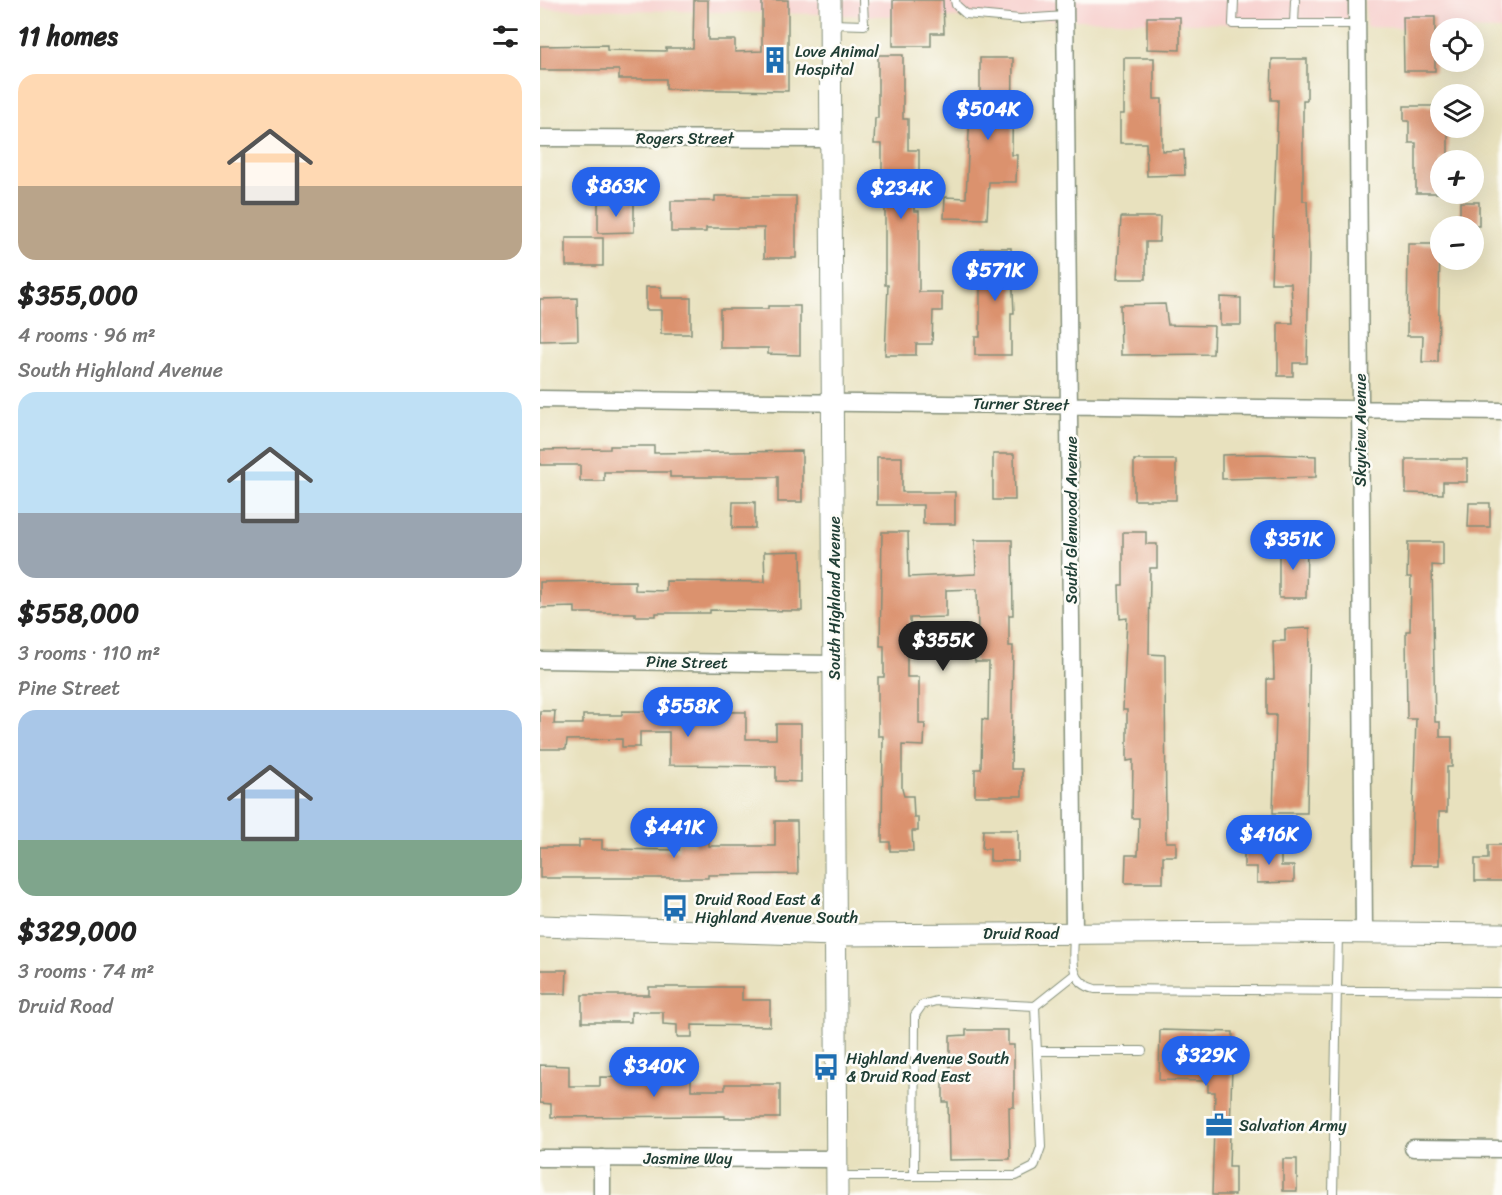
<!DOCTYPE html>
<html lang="en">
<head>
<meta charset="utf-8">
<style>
  body { margin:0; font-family:Sriracha,sans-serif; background:#f6f6f6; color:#222; height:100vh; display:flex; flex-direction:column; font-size:22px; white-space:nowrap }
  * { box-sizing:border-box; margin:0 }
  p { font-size:20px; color:#767676 }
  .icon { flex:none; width:33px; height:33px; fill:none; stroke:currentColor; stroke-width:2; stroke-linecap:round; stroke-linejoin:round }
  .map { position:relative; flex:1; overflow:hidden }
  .panel { display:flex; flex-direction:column; background:#fff; width:540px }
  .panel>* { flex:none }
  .fabs { position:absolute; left:890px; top:18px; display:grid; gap:12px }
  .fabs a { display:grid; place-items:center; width:54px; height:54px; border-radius:50%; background:#fff; box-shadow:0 6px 24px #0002; font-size:30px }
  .price { position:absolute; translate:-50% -51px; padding:0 14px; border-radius:21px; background:#2563eb; color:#fff; font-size:20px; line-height:39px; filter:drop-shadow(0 2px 3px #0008) }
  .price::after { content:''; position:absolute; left:50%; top:36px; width:18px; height:14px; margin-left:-9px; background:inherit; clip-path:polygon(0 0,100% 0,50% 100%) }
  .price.selected { background:#222; color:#fff }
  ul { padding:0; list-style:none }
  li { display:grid; align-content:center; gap:12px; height:318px; padding:0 18px }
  li span { display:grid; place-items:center; height:186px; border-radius:18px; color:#555 }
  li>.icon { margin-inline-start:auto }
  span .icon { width:108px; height:108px; fill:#fffc; stroke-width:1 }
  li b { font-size:26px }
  h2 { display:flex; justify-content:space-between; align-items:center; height:72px; padding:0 18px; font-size:26px }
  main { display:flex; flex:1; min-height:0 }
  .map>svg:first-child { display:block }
</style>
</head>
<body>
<main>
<section class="panel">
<h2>11 homes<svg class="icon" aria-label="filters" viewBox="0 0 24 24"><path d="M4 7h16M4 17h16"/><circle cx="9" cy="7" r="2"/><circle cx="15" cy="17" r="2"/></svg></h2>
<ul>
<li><span style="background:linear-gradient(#ffd9b3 60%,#b9a48a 0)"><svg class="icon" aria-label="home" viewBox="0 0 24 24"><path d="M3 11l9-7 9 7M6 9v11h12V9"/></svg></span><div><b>$355,000</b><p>4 rooms · 96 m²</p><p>South Highland Avenue</p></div></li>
<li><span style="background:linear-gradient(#bfe0f5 65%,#9aa5b1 0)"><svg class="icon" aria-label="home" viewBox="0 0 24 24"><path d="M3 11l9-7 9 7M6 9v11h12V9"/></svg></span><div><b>$558,000</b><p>3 rooms · 110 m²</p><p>Pine Street</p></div></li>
<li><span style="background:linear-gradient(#a9c7e8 70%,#7fa58c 0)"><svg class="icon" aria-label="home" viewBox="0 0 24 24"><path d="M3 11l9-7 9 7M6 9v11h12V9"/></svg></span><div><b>$329,000</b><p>3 rooms · 74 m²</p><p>Druid Road</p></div></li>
</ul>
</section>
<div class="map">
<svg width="962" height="1195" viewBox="0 0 962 1195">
  <rect width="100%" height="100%" fill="#fdfcf7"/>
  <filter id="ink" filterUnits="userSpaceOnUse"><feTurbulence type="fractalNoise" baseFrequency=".0167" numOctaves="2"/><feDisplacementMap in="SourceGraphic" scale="12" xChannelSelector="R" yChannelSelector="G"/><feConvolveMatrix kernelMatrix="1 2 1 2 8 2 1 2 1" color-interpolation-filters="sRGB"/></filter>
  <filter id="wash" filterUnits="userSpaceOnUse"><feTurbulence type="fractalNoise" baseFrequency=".008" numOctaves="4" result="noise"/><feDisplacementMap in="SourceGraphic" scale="24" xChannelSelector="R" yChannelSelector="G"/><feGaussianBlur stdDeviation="1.35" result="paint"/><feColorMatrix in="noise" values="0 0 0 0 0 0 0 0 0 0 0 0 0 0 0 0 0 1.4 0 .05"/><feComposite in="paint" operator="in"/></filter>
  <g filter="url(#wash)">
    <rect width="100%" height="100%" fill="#e8e1be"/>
    <!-- built -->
    <path fill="#f7d0ce" d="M0 0H281V14L0 8Z
      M299 0H517V20L299 15Z
      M534 0H808V27L535 20Z
      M825 0H962V30L826 27Z"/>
    <g id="blocks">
      <!-- building -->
      <path fill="#db926e" d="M154 0H168V40H195V52L222 51V0H248V91L126 89V79H79V70H0V46L67 45V50L126 51V48H153Z
        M353 0H403L404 33H391V46H353Z
        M607 17H640V50L607 49Z
        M863 17H895V71H864Z
        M338 55H363V119H368V150H379V176H374V211H379V292H402V311H393L392 344H376V355H345L348 285H345V189H342V144H334L335 118H338Z
        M440 58H473L472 155H477L476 182H449L447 219 404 218 405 197 426 198 430 111H440Z
        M584 58H614V99H622V151L644 150 645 175 607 176 606 143H580V114H584Z
        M732 59H767V100H763V201H767L769 256 767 363H753V376H738V323H753L751 283H731L738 100H731Z
        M864 106H900V128H908V160H900V193H876V143H869V121H864Z
        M175 196H256V258H224V228H166V232H131V201H175Z
        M94 202V232L58 233V203Z
        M920 202H939V226H920Z
        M581 217H620L619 242H606V279H577Z
        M26 238H63V266H26Z
        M868 244H900L898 362H882L883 336H867Z
        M440 248H471L474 313H471V355H435V337H440Z
        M106 287H121V298H151V334H121V310H106Z
        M680 297 701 298V325H680Z
        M37 298 38 340 0 341V299Z
        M625 304 628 325 674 326 673 354 581 355 580 305Z
        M228 306H260V355L228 354V348H180V309H228Z
        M70 446H114V453L262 451V502H238V477H130V472H64V481H40V465H0V450L70 449Z
        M453 454H474L475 500H453Z
        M723 454 776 456V477L682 479V455Z
        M337 457H362V492H415V524H383V505H337Z
        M866 459H927V482H903V494L866 493Z
        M594 460H636V500H594Z
        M193 502H215V528H192Z
        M929 503H950V527H928Z
        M342 532H368L369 577 436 574 435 540H472L473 615H469V646H473L471 769H482V796H435V769H441L442 719 448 720 449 662H435L433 650V632H438L437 589 406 590V617L370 618V637H367V677H379V724H385L384 746 362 745V789L364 796H373L374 817H378V831H372L373 851H350V842H342L343 736H338V677H344V646H340Z
        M583 532H606V544H617V568H610L609 654 625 655 626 842H636V856H623V883H585L586 855H598L599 818H592L593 760 587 761V710H583L587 618 580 619 579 585H583Z
        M868 542H903V566L892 565 895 722H900V737H912V767H907V812H899V865H871L876 719H867L866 631H870L871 577H867Z
        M739 545H767L766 598H739Z
        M261 551 262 611 170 610V613H116V616H95V613H35V607L0 608V582L95 581V590L126 591V581L225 582 224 552Z
        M770 628 767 813H733L736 715H727V679H734L733 641H745V629Z
        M0 711H15L14 724H43V715H82V711L206 712V739H236V724H261V782L236 781V766L129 765V732H100V747H82V739L27 740 26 749H0Z
        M235 821H257L258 874 168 875V878H0V847H39V840H62V849L139 850V843L154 844V832H169V846H235Z
        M443 830H478V861H450V849H442Z
        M948 845H962V881H935V859H948Z
        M741 850V866H754V882L717 883V867H704V851Z
        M0 970H27L26 994H0Z
        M109 987H202V1000H230V1026L152 1025V1037H137V1025L123 1024V1012H91V1022H42V995H109Z
        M426 1030H468V1045H474V1107H469L470 1159 409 1160 408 1102H403V1076H410V1036L426 1035Z
        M620 1030 693 1032 689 1167H695V1195H672L675 1092H668V1081L619 1080Z
        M0 1065 29 1066V1086H60V1077L151 1078V1090H185V1084H240V1118H185V1116L11 1117V1104L0 1103Z
        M743 1159H757V1191H743Z"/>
    </g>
  </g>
  <g filter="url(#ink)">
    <use href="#blocks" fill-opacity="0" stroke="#848f79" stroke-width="1.5"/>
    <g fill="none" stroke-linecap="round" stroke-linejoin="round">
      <defs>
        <path id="service" d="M415 0 416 5 426 14 480 19 526 16
          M694 0 693 24H754
          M755 0 754 24H817
          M292 24 324 25 323 0
          M534 933C534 957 527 982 555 989L962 992
          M497 1051H602
          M297 1176H476L494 1167 501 1147 495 1006 534 975
          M374 1176 375 1015 382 1005 396 1001 495 1006
          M793 1195 798 932"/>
        <path id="minor" d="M525 0 534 933
          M817 0 824 932
          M0 138 291 139
          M0 399 962 411
          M0 660 294 664
          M873 1148 962 1149
          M0 1158 297 1159
          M62 1158V1195"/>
        <path id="tertiary" d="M290 0 297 1195
          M0 926 296 935 728 932 962 934"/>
      </defs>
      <!-- service casing -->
      <use href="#service" stroke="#848f79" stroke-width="10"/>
      <!-- minor casing -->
      <use href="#minor" stroke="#848f79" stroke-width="19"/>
      <!-- tertiary casing -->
      <use href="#tertiary" stroke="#848f79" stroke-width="23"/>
      <!-- service -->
      <use href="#service" stroke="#fff" stroke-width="8"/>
      <!-- minor -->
      <use href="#minor" stroke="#fff" stroke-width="16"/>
      <!-- tertiary -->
      <use href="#tertiary" stroke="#fff" stroke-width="21"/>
    </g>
  </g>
  <!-- icons -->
  <defs>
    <symbol id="building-bare" viewBox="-9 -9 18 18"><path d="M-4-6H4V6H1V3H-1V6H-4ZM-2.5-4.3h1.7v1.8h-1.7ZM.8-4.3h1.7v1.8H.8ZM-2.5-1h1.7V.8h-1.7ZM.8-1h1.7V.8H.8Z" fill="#1f6fb2" stroke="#fdfcf7" stroke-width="2.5" paint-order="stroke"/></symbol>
    <symbol id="bus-bare" viewBox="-9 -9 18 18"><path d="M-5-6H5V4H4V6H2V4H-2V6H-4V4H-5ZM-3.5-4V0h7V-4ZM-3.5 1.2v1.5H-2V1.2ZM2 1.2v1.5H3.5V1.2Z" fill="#1f6fb2" stroke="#fdfcf7" stroke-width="2.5" paint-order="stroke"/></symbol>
    <symbol id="office-bare" viewBox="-9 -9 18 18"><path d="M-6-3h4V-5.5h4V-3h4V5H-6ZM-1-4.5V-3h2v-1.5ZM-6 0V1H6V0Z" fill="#1f6fb2" stroke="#fdfcf7" stroke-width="2.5" paint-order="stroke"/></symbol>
  </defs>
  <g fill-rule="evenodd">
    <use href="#building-bare" x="216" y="41" width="38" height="38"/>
    <use href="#bus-bare" x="116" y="889" width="38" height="38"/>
    <use href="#bus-bare" x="267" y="1048" width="38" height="38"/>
    <use href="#office-bare" x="660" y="1106" width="38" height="38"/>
  </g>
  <g text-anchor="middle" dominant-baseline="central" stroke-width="5" stroke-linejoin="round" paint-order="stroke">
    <!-- poi labels -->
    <g font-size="16" fill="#1f3d34" stroke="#fdfcf7" text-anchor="start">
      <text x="255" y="51">Love Animal<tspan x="255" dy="18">Hospital</tspan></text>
      <text x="155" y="899">Druid Road East &amp;<tspan x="155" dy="18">Highland Avenue South</tspan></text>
      <text x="306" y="1058">Highland Avenue South<tspan x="306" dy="18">&amp; Druid Road East</tspan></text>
      <text x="699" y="1125">Salvation Army</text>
    </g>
    <!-- street labels -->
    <g font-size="16" fill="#1f3d34" stroke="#fdfcf7">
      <text x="145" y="138">Rogers Street</text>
      <text transform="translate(481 404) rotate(1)">Turner Street</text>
      <text transform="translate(820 430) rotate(-90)">Skyview Avenue</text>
      <text transform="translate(531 520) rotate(-90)">South Glenwood Avenue</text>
      <text transform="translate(294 598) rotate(-90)">South Highland Avenue</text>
      <text transform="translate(147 662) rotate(1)">Pine Street</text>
      <text x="481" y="933">Druid Road</text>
      <text x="148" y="1158">Jasmine Way</text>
    </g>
  </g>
</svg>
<div class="fabs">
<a><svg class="icon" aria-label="locate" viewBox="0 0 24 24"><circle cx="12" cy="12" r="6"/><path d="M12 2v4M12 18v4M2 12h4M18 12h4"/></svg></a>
<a><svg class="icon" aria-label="layers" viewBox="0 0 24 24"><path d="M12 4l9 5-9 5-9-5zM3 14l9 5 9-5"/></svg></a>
<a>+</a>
<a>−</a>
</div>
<b class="price" style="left:448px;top:141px">$504K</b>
<b class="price" style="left:76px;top:218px">$863K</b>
<b class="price" style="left:361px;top:220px">$234K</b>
<b class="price" style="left:455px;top:302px">$571K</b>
<b class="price" style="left:753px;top:571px">$351K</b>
<b class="price selected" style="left:403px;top:672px">$355K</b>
<b class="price" style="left:148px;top:738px">$558K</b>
<b class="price" style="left:134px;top:859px">$441K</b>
<b class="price" style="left:729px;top:866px">$416K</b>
<b class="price" style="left:666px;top:1087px">$329K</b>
<b class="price" style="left:114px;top:1098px">$340K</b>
</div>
</main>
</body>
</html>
